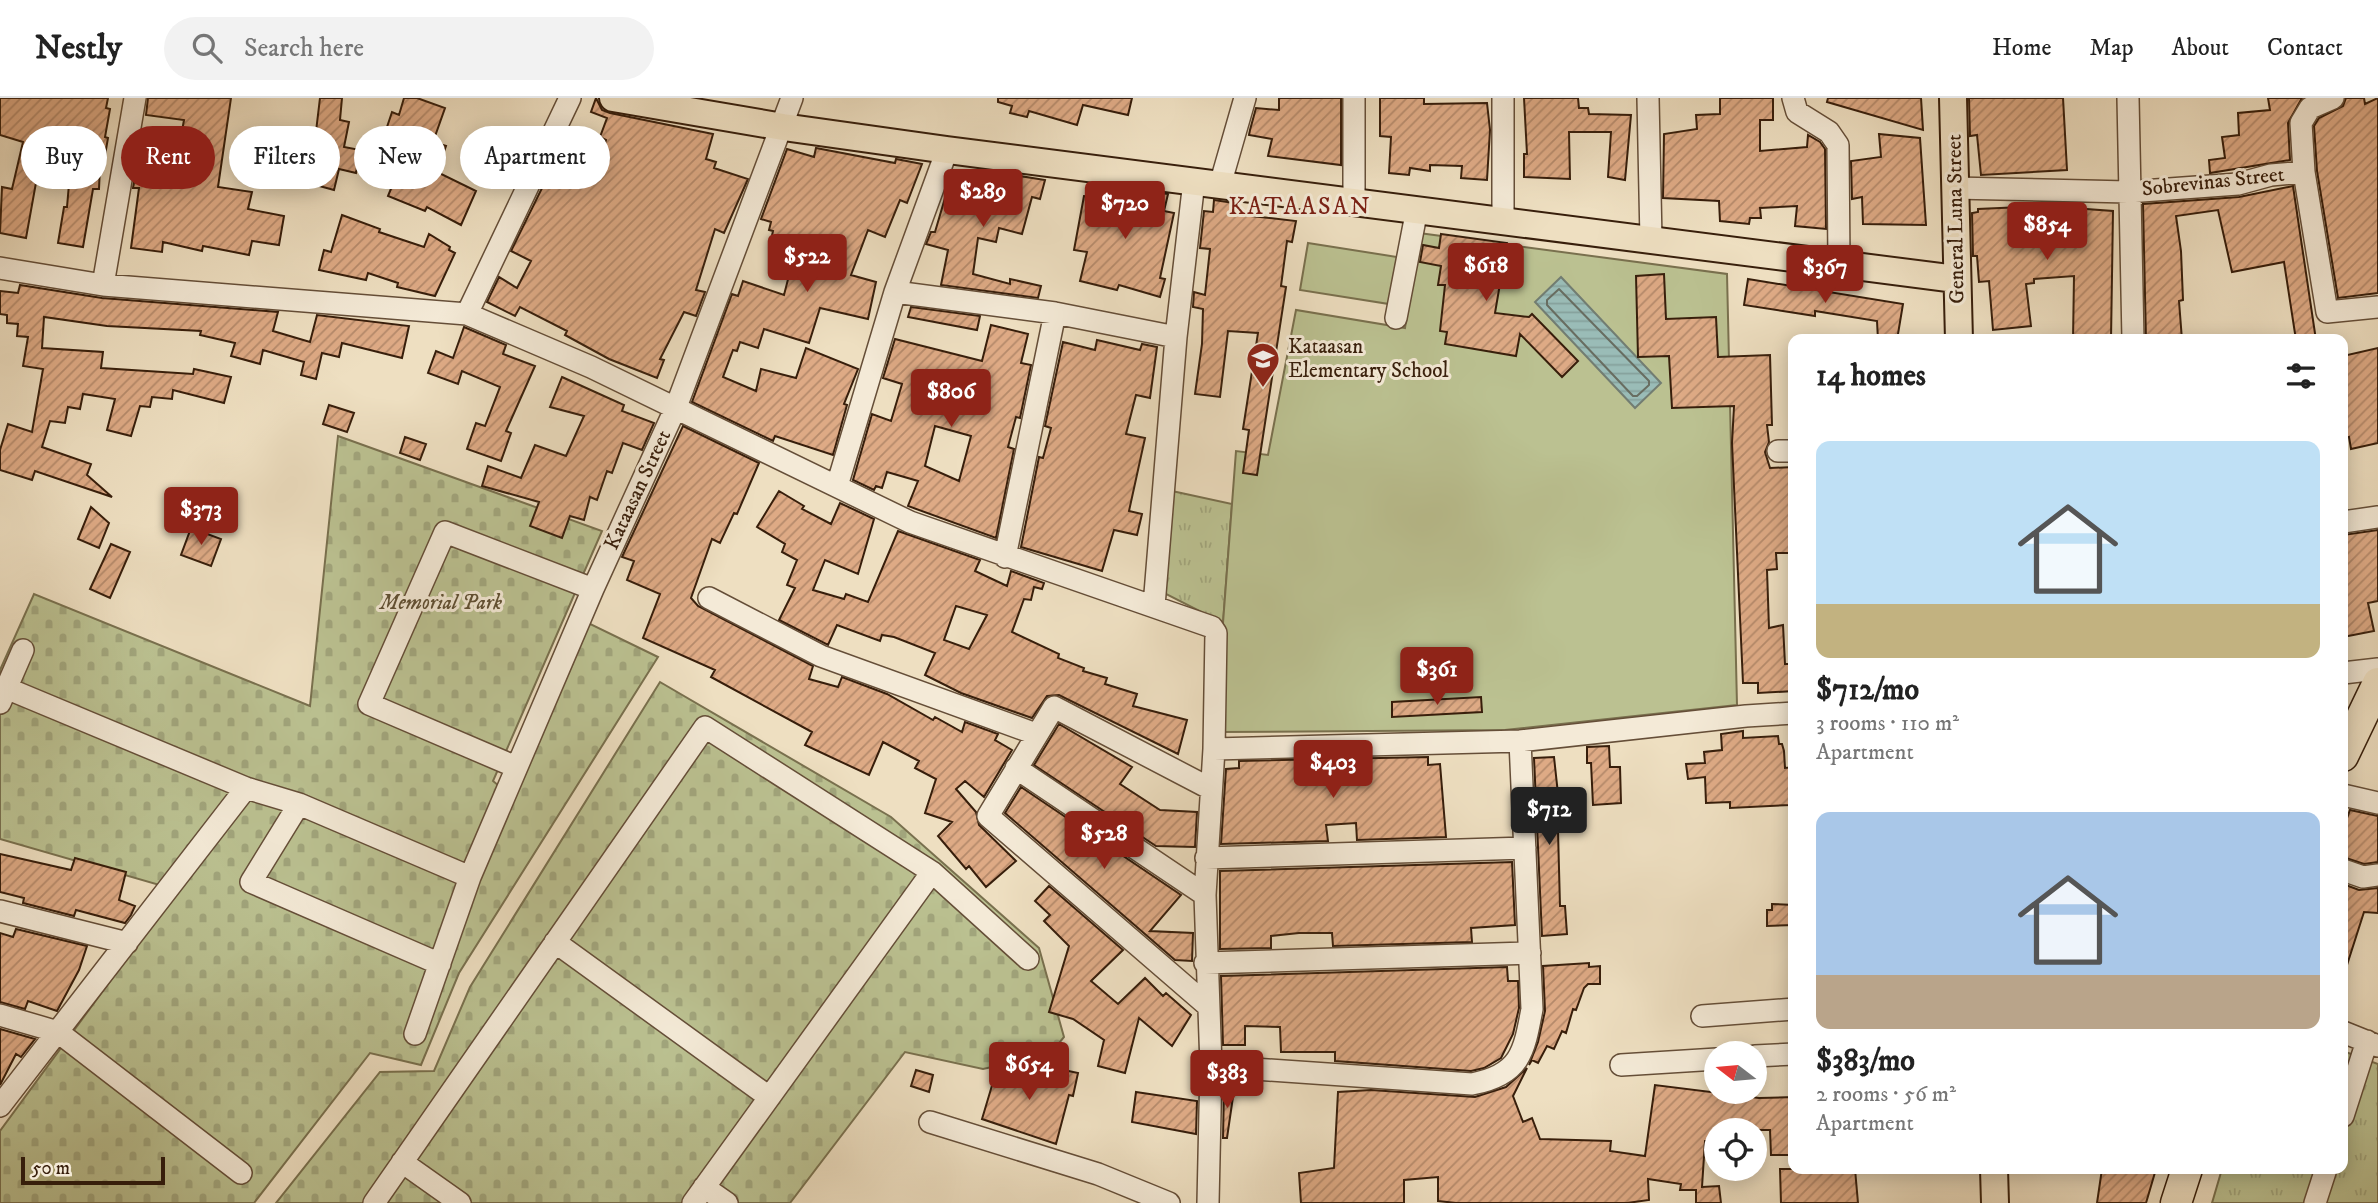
<!DOCTYPE html>
<html lang="en">
<head>
<meta charset="utf-8">
<style>
  body { margin:0; font-family:"IM FELL DW Pica",serif; background:#f2f2f2; color:#222; height:100vh; display:flex; flex-direction:column; font-size:26px; white-space:nowrap }
  * { box-sizing:border-box; margin:0 }
  p { font-size:23px; color:#767676 }
  .icon { flex:none; width:38px; height:38px; fill:none; stroke:currentColor; stroke-width:2; stroke-linecap:round; stroke-linejoin:round }
  .map { position:relative; flex:1; overflow:hidden }
  .side { position:absolute; left:1788px; top:236px; width:560px; height:840px; display:flex; flex-direction:column; background:#fff; border-radius:14px; box-shadow:0 4px 18px #0003 }
  .side>* { flex:none }
  .top-card { position:absolute; left:21px; top:28px; width:665px; height:63px; display:flex; gap:14px }
  .needle { width:46px; rotate:286deg }
  .tools { position:absolute; left:1704px; top:943px; display:grid; gap:14px }
  .tools a { display:grid; place-items:center; width:63px; height:63px; border-radius:50%; background:#fff; box-shadow:0 4px 18px #0003; font-size:35px }
  .scale { position:absolute; left:21px; bottom:18px; width:144px; box-sizing:border-box; padding-left:7px; border:4px solid #371e0b; border-top:0; font-size:19px; line-height:24px; white-space:nowrap; color:#371e0b; -webkit-text-stroke:5px #f4ead7; paint-order:stroke }
  .price { position:absolute; translate:-50% -60px; padding:0 16px; border-radius:7px; background:#8f2418; color:#fff; font-size:23px; line-height:46px; filter:drop-shadow(0 2px 4px #0008) }
  .price::after { content:''; position:absolute; left:50%; top:42px; width:21px; height:16px; margin-left:-10px; background:inherit; clip-path:polygon(0 0,100% 0,50% 100%) }
  .price.current { background:#222; color:#fff }
  ul { padding:0; list-style:none }
  li { display:grid; align-content:center; gap:14px; height:371px; padding:0 28px }
  li span { display:grid; place-items:center; height:217px; border-radius:14px; color:#555 }
  li>.icon { margin-inline-start:auto }
  span .icon { width:126px; height:126px; fill:#fffc; stroke-width:1 }
  li b { font-size:30px }
  h2 { display:flex; justify-content:space-between; align-items:center; height:84px; padding:0 28px; font-size:30px }
  .tag { padding:0 24px; border-radius:32px; background:#fff; box-shadow:0 4px 18px #0003; font-size:24px; line-height:63px }
  .tag.current { background:#8f2418; color:#fff }
  header { display:flex; align-items:center; gap:42px; box-sizing:border-box; height:98px; padding:0 35px; background:#fff; border-bottom:2px solid #e0e0e0 }
  header strong { font-size:33px }
  nav { display:flex; gap:38px; margin-inline-start:auto; font-size:24px }
  .search { width:490px; height:63px; background:#f2f2f2; display:flex; align-items:center; gap:18px; box-sizing:border-box; padding:0 24px; border-radius:38px; color:#767676; font-size:26px }
  .map>svg:first-child { display:block }
</style>
</head>
<body>
<header>
<strong>Nestly</strong>
<div class="search"><svg class="icon" aria-label="search" viewBox="0 0 24 24"><circle cx="10" cy="10" r="6"/><path d="M15 15l6 6"/></svg>Search here</div>
<nav><a>Home</a><a>Map</a><a>About</a><a>Contact</a></nav>
</header>
<div class="map">
<svg width="2378" height="1105" viewBox="0 0 2378 1105">
  <defs>
    <pattern id="grass-tufts" width="24" height="20" patternUnits="userSpaceOnUse" patternTransform="scale(1.75)"><rect width="24" height="20" fill="#bbc191"/><path d="M3 7l-1-3M5 7V3M7 7l1-3M15 17l-1-3M17 17v-4M19 17l1-3" fill="none" stroke="#a1a57c"/></pattern>
    <pattern id="cemetery-stones" width="16" height="16" patternUnits="userSpaceOnUse" patternTransform="scale(1.75)"><rect width="16" height="16" fill="#bbc191"/><path d="M2 7V4a2 2 0 0 1 4 0v3zM10 15v-3a2 2 0 0 1 4 0v3z" fill="#a1a57c"/></pattern>
    <pattern id="water-rules" width="6" height="5" patternUnits="userSpaceOnUse" patternTransform="scale(1.75)"><rect width="6" height="5" fill="#9abcb7"/><path d="M0 2.5h6" fill="none" stroke="#85a19c"/></pattern>
    <pattern id="building-hatch" width="6" height="6" patternUnits="userSpaceOnUse" patternTransform="scale(1.75)"><rect width="6" height="6" fill="#deaa85"/><path d="M-1 1l2-2M0 6l6-6M5 7l2-2" fill="none" stroke="#b58a6b"/></pattern>
  </defs>
  <rect width="100%" height="100%" fill="#eedfc1"/>
  <filter id="stains"><feTurbulence type="fractalNoise" baseFrequency=".00286" numOctaves="4"/><feColorMatrix values="0 0 0 0 .2 0 0 0 0 .09 0 0 0 0 .02 0 0 0 .5 -.17"/></filter>
  <radialGradient id="worn" r=".72"><stop offset=".6" stop-color="#630" stop-opacity="0"/><stop offset="1" stop-color="#630" stop-opacity=".3"/></radialGradient>
  <!-- grass -->
  <path fill="url(#grass-tufts)" stroke="#79704e" stroke-width="2" d="M1172 393 1232 406 1223 525 1162 494Z
    M2343 953 2378 966V1105H2212L2222 1071H2343Z"/>
  <!-- cemetery -->
  <path fill="url(#cemetery-stones)" stroke="#79704e" stroke-width="2" d="M338 338 602 433 493 683 499 688 576 519 658 559 459 875 421 967 370 955 254 1105H0V1033L177 792 0 741V572L34 496 310 608Z
    M660 584 891 719 1039 850 1064 939 1050 956 983 971 905 954 790 1105H276L380 974 434 973 470 889Z"/>
  <!-- pitch -->
  <path fill="#bbc191" stroke="#79704e" stroke-width="2" d="M1419 135 1727 176 1737 607 1505 632 1219 634 1223 525 1236 353 1268 357 1296 212 1405 230Z
    M1308 145 1397 159 1389 206 1300 192Z"/>
  <!-- water -->
  <path fill="url(#water-rules)" stroke="#727d72" stroke-width="2" d="M1561 179 1661 285 1635 310 1535 204Z"/>
  <g fill="none" stroke-linecap="round" stroke-linejoin="round">
    <!-- shore -->
    <path stroke="#686d61" stroke-width="2" d="M1559 191 1649 283V287L1637 298H1633L1547 207V202Z"/>
  </g>
  <!-- building -->
  <path fill="url(#building-hatch)" stroke="#371e0b" stroke-width="2" fill-rule="evenodd" d="M0 0H108L106 10 110 11 105 39 108 40 103 69 100 68 99 91H93L83 149 58 145 64 109H67L71 63 41 57 26 140 0 135 2 89 12 91 23 44 0 37Z
    M148 0H231L218 89 252 94 248 111 284 118 279 147 252 143 249 157 203 148 202 153 163 144 162 154 131 150 139 90H133L137 68 159 71 161 58 177 60 184 22 146 17Z
    M320 0H342L340 22 349 24 344 49 360 52 356 75 339 71 334 92 312 86 319 57 315 56 319 43 315 42Z
    M404 0H417L445 10 433 44 446 48 437 74 476 93 461 127 427 109 425 113 388 98 406 54 382 44 392 14 399 17Z
    M596 0 602 12 610 15 713 36 706 61 716 64 714 70 748 81 724 135 715 131 696 192 705 194 696 218 684 214 660 261 664 262 657 280 609 261 565 237 567 233 520 209 515 218 487 204 499 179 517 190 531 163 511 153 544 86 552 89 567 57 596 70 606 42 600 39 607 20 591 14Z
    M998 0H1132L1128 17 1083 7 1077 27 1029 13 1027 19 1010 15 1012 8 998 4Z
    M1279 0H1341V67L1268 58 1272 41 1249 37 1250 32 1256 10 1279 12Z
    M1380 0H1424V6L1487 5 1490 32 1487 82 1461 80 1462 68 1430 67V73L1410 70 1409 77 1389 75 1391 39 1380 38Z
    M1524 0H1578L1579 10H1588L1589 16 1631 17 1625 82 1608 79 1611 34H1569L1570 81 1524 79V56H1527Z
    M1720 0H1773V22H1760V53L1807 49 1808 37 1820 44 1825 51 1826 131 1795 128 1797 108 1760 110 1761 120H1750L1749 126 1720 123 1719 103 1663 100 1664 36 1697 31 1696 17 1720 16Z
    M1828 0H1921L1923 32 1827 4Z
    M1969 0H2063L2067 72 1981 77 1977 37 1970 38Z
    M2268 0H2302L2288 25 2290 62 2210 75 2209 62 2225 60 2222 39 2239 37 2238 15 2270 12Z
    M2346 0H2364L2365 6 2378 0V195L2338 200 2317 73 2314 28 2319 20 2343 8Z
    M1879 36 1920 40 1926 127 1863 126 1862 99 1852 101 1851 63 1881 59Z
    M816 50 895 65 896 61 922 66 907 105 900 102 885 139 868 132 851 177 876 184 868 221 820 210 809 245 764 231 758 250 740 244 737 253 733 252 723 279 756 293 761 271 796 280 806 250 858 271 844 306 847 307 833 357 775 338 773 343 692 304 732 196 738 198 743 183 784 197 796 150 771 142 773 133 769 132 771 124 761 121 787 51 814 59Z
    M1001 75 1045 82 1040 101 1032 99 1022 136 999 130 996 144 978 140 973 176 1010 186V181L1041 188 1038 200 941 187 948 152 926 146 931 134H935L950 83 997 95Z
    M2293 88 2316 242H2296L2284 164 2232 174 2218 112 2176 118 2181 153 2183 202 2179 203 2182 242H2146L2143 106 2239 99Z
    M1130 91 1168 96 1164 113 1174 115 1160 180 1165 181 1160 199 1119 187 1117 192 1080 183 1087 154 1074 152 1084 98 1128 100Z
    M1214 102 1234 105 1233 116 1296 123 1292 144 1287 143 1281 188 1286 189 1257 377 1243 375 1249 332 1243 331 1258 235 1228 233 1220 299 1195 296 1202 246 1203 211 1193 209 1194 194 1205 197 1210 151 1200 150 1204 113 1213 114Z
    M2045 108 2113 113 2111 242H2073L2074 178 2034 181V185L2026 186 2031 228 1993 232 1989 183 1979 184 1977 158H1973L1972 115 1978 114V111Z
    M342 117 380 131 379 134 424 149 429 136 450 149 449 152 455 155 435 198 397 189 398 185 368 175 366 182 319 172 324 152 331 154Z
    M1441 136 1507 145 1495 215 1529 219 1532 216 1578 263 1562 279 1520 236 1516 258 1445 246 1447 234 1440 233 1445 187H1438L1441 168 1420 164 1423 147 1439 150Z
    M1664 176 1666 221 1716 219 1718 259 1770 257 1772 327H1767L1769 344 1765 354 1770 370 1794 369V455H1776L1777 471 1767 472 1769 530 1783 527 1785 566H1794V593L1758 595V585H1743L1732 345 1734 308 1672 310 1669 258 1638 259 1636 178Z
    M1748 181 1903 206 1897 242H1878L1877 223 1815 213V218L1744 207Z
    M20 187 102 200 278 214 273 233 310 244 317 217 409 228 402 260 342 245 339 259 322 255 316 281 301 277 304 264 263 252 260 266 231 258 235 245 200 237 201 233 107 228 44 219 42 250 103 254 101 270 193 276 194 271 231 279 224 305 173 292 172 301 152 299 150 309 140 308 131 338 107 332 115 301 83 296 80 311 68 309 65 325 50 323 42 349 91 366 87 377 112 399 35 373 32 382 0 372V352L8 326 32 334 43 271 23 268 28 239 17 238 18 226 7 225V217L0 216V193L18 195Z
    M911 209 980 218 977 232 908 219Z
    M991 227 1028 236 1021 265 1031 267 1020 320 1016 319 1008 349 1014 351 996 440 908 408 918 383 887 374 882 390 876 388 874 392 853 382 872 316 891 323 902 286 883 280 895 241 982 263ZM935 328 971 338 959 383 925 368Z
    M464 229 506 247 503 256 535 268 506 333 511 335 501 363 467 351 476 325 485 328 500 289 462 273 458 286 428 275 436 253 453 260Z
    M1097 242 1140 252 1142 246 1157 249 1150 300 1136 297 1126 336 1145 340 1129 413 1142 416 1137 437 1114 432 1102 473 1021 449 1039 359 1043 360 1051 330 1045 328 1063 244 1095 252Z
    M2378 250V345L2351 351 2349 339 2343 340V258Z
    M562 279 624 307 622 313 654 325 642 352 623 345 612 375 607 373 597 402 590 399 584 422 570 418 562 440 530 428 539 404 482 388 488 368 521 380 535 347 566 358 584 318 550 309Z
    M329 307 354 315 347 334 323 326Z
    M683 328 759 365 737 416 734 415 720 445 712 441 691 500 698 508 813 568 809 581 838 589 842 579 887 596 933 622 935 619 962 634 965 624 998 636 995 642 1012 652 984 699 965 683 956 691 976 714 979 727 1016 763 986 789 969 768 966 771 938 738 952 724 925 715 936 681 915 670 919 663 883 644 869 677 805 647 812 634 711 579 715 572 643 540 660 496 627 482 634 463 622 459Z
    M405 339 426 346 420 362 400 355Z
    M779 393 804 408 802 411 831 426 840 405 874 421 858 476 825 462 813 492 844 501 846 496 868 504 898 433 980 462 975 473 1007 488 1011 473 1044 485 1042 491 1034 489 1031 502 1024 501 1012 534 1059 556 1058 560 1084 570 1083 573 1107 580 1105 586 1137 596 1133 608 1187 622 1178 656 1059 597 1047 598 1032 620 961 595 925 577 935 555 894 539 882 537 880 543 837 527 828 547 779 522 795 490 787 487 797 462 782 454 785 446 757 429ZM956 508 987 517 969 551 944 542Z
    M91 409 109 425 99 450 78 441Z
    M191 430 221 441 211 468 181 457Z
    M2378 432V503L2368 505 2374 533 2343 539V437Z
    M111 446 130 454 110 500 90 491Z
    M1481 599 1482 614 1392 619V604Z
    M1059 626 1132 669 1120 686 1160 712 1197 714 1195 749 1156 748 1034 667Z
    M1743 633V640L1778 638 1779 646H1782L1784 653 1785 670 1794 669V696L1789 697 1790 707 1730 710V704L1706 705 1705 679 1688 681 1686 666 1705 665 1704 654 1722 652 1721 636Z
    M1609 648 1610 669H1620L1621 705 1593 707 1591 665H1587V649Z
    M1428 659V667L1440 666 1446 739 1357 742 1356 725 1326 727 1328 743 1221 746 1226 671 1239 670V663Z
    M1554 659 1562 733H1558L1560 808H1565L1567 836 1542 838 1534 660Z
    M1021 689 1181 797 1150 833 1193 835 1192 863 1175 862 1005 715Z
    M2350 712 2378 718V764L2364 766 2343 759V731Z
    M0 756 71 772 75 760 126 774 119 802 135 808 131 817 125 825 76 812 74 818 23 805 24 800 0 794Z
    M1512 764 1515 827 1471 830 1472 844 1333 848 1332 835H1299L1271 838V850L1220 851V773Z
    M2343 786 2359 792 2378 790V815L2364 814 2347 867H2343Z
    M1049 788 1123 852 1091 883 1118 906 1145 880 1163 898 1166 895 1191 917 1172 948 1139 920 1125 975 1098 968 1104 942 1073 921 1049 914 1069 848 1044 823 1050 817 1035 803Z
    M1772 806 1794 807V827L1767 828V812H1772Z
    M16 831 87 848 79 872 57 913 28 903 25 911 0 904V835L13 839Z
    M1589 865V869L1600 868V886H1588L1584 890 1576 912 1573 911 1566 935 1562 933 1554 951 1547 948 1538 965 1532 962 1529 967 1538 944 1545 913 1543 868Z
    M1507 869 1508 883H1518L1519 910 1513 936 1501 960 1484 970 1471 973 1335 963V954H1281L1280 929 1245 928V947H1223L1221 878Z
    M0 931 35 941 21 959 16 956 0 987Z
    M999 964 1056 985 1059 971 1078 975 1073 998 1069 997 1056 1046 982 1021Z
    M1527 970 1513 998 1523 1024 1532 1020 1540 1041 1611 1043 1610 1053 1645 1058 1655 987 1759 1000 1794 999V1057H1771L1770 1032H1717V1044L1705 1043 1702 1089 1719 1088 1721 1105H1696V1092H1680L1681 1086 1648 1081 1649 1102 1627 1105H1456L1438 1103V1079L1404 1082V1105H1301L1299 1075 1334 1070 1338 994 1371 992 1475 999 1506 989Z
    M916 972 933 977 929 994 911 988Z
    M1224 990 1234 992 1227 1040H1223Z
    M1136 994 1197 1003 1196 1036 1132 1024Z
    M1780 1071H1855L1858 1105H1781Z
    M2102 1071H2156L2146 1105H2097Z"/>
  <g fill="none" stroke-linecap="round" stroke-linejoin="round">
    <defs>
      <path id="minor" d="M1648 0 1651 142
        M1793 0 1797 14 1829 34 1838 47 1839 165
        M2128 0 2133 242
        M2333 0 2310 10 2301 25 2304 74 2327 214 2378 209
        M1220 87 1245 0
        M1954 90 2128 94 2238 86 2271 77 2304 74
        M1354 106V0
        M1503 125V0
        M0 170 103 187 467 216 570 0
        M103 187 135 0
        M895 194 1055 215 1176 239
        M467 216 591 269 910 424 1212 529 1216 535 1214 651 1205 797 1211 968 1208 1105
        M1396 220 1417 111
        M1778 353H1794
        M837 388 895 194 947 52
        M2343 424 2378 419
        M1005 459 1055 215
        M709 500 821 558 1036 636
        M1154 508 1176 239 1194 83
        M2343 575 2378 571
        M6 590 246 690 299 706 470 779
        M0 605 23 552
        M1214 651 1520 643 1746 618 1794 615
        M516 669 369 606 445 434 593 491
        M1016 670 1205 797
        M2343 697 2378 705
        M299 706 251 784 440 866
        M1206 760 1525 750
        M2343 772 2363 779 2378 777
        M0 813 127 845
        M555 844 769 999
        M1205 865 1530 855
        M1208 908 988 718 1054 609 1211 691
        M0 917 58 934 241 1075
        M1702 918 1794 911
        M2343 934 2378 948
        M415 936 470 779 593 491 676 309 792 0
        M1755 958 1794 956
        M1621 967 1717 961
        M1211 968 1472 986C1520 977 1524 955 1532 911L1520 643
        M0 1008 246 690
        M2343 1018 2367 943
        M930 1024 1098 1076 1169 1105
        M402 1064 460 1105
        M704 1089 727 1105
        M374 1105 705 629 932 774 1028 861
        M693 1105 932 774
        M2315 1105 2326 1071"/>
      <path id="major" d="M613 0 783 29 947 52 1956 181
        M1953 0 1959 242
        M1994 1071 1995 1105"/>
      <path id="highway" d="M2343 658 2378 585
        M2176 1105 2187 1071"/>
    </defs>
    <!-- minor casing -->
    <use href="#minor" stroke="#654e38" stroke-width="24"/>
    <!-- major casing -->
    <use href="#major" stroke="#371e0b" stroke-width="30"/>
    <!-- highway casing -->
    <use href="#highway" stroke="#371e0b" stroke-width="33"/>
    <!-- minor -->
    <use href="#minor" stroke="#f4ead7" stroke-width="21"/>
    <!-- major -->
    <use href="#major" stroke="#eedfc1" stroke-width="26"/>
    <!-- highway -->
    <use href="#highway" stroke="#eedfc1" stroke-width="30"/>
  </g>
  <!-- icons -->
  <defs>
    <symbol id="school-pin" viewBox="-11 -11 22 30"><path d="M0 17L-7.5 6A9.5 9.5 0 1 1 7.5 6Z" fill="#8f2418" stroke="#f4ead7"/><path d="M0-5L7-2L0 1L-7-2ZM-4 1L0 2.5L4 1V4Q0 6-4 4Z" fill="#fff"/></symbol>
  </defs>
  <g fill-rule="evenodd">
    <use href="#school-pin" x="1244" y="242" width="38" height="52"/>
  </g>
  <g text-anchor="middle" dominant-baseline="central" stroke-width="6" stroke-linejoin="round" paint-order="stroke">
    <!-- street labels -->
    <g font-size="21" fill="#371e0b" stroke="#f4ead7">
      <text transform="translate(2213 84) rotate(-6)">Sobrevinas Street</text>
      <text transform="translate(1956 121) rotate(-91)">General Luna Street</text>
      <text transform="translate(638 392) rotate(-65)">Kataasan Street</text>
    </g>
    <!-- poi labels -->
    <g font-size="21" fill="#371e0b" stroke="#f4ead7" text-anchor="start">
      <text x="1288" y="249">Kataasan<tspan x="1288" dy="24">Elementary School</tspan></text>
    </g>
    <!-- park labels -->
    <g font-size="21" font-style="italic" fill="#5f4f33" stroke="#f4ead7">
      <text x="441" y="505">Memorial Park</text>
    </g>
    <!-- quarter labels -->
    <g font-size="24" letter-spacing="2" fill="#7a1f14" stroke="#f4ead7">
      <text x="1300" y="109">KATAASAN</text>
    </g>
  </g>
  <rect width="100%" height="100%" filter="url(#stains)"/>
  <rect width="100%" height="100%" fill="url(#worn)"/>
</svg>
<div class="tools">
<a><svg class="needle" viewBox="-14 -14 28 28"><path d="M0-13l5 13h-10z" fill="#e53935"/><path d="M0 13l5-13h-10z" fill="#767676"/></svg></a>
<a><svg class="icon" aria-label="locate" viewBox="0 0 24 24"><circle cx="12" cy="12" r="6"/><path d="M12 2v4M12 18v4M2 12h4M18 12h4"/></svg></a>
</div>
<div class="scale">50 m</div>
<b class="price" style="left:983px;top:131px">$289</b>
<b class="price" style="left:1125px;top:143px">$720</b>
<b class="price" style="left:2047px;top:164px">$854</b>
<b class="price" style="left:807px;top:196px">$522</b>
<b class="price" style="left:1486px;top:205px">$618</b>
<b class="price" style="left:1825px;top:207px">$367</b>
<b class="price" style="left:951px;top:331px">$806</b>
<b class="price" style="left:201px;top:449px">$373</b>
<b class="price" style="left:1437px;top:609px">$361</b>
<b class="price" style="left:1333px;top:702px">$403</b>
<b class="price current" style="left:1549px;top:749px">$712</b>
<b class="price" style="left:1104px;top:773px">$528</b>
<b class="price" style="left:1029px;top:1004px">$654</b>
<b class="price" style="left:1227px;top:1012px">$383</b>
<div class="top-card">
<a class="tag">Buy</a>
<a class="tag current">Rent</a>
<a class="tag">Filters</a>
<a class="tag">New</a>
<a class="tag">Apartment</a>
</div>
<section class="side">
<h2>14 homes<svg class="icon" aria-label="filters" viewBox="0 0 24 24"><path d="M4 7h16M4 17h16"/><circle cx="9" cy="7" r="2"/><circle cx="15" cy="17" r="2"/></svg></h2>
<ul>
<li><span style="background:linear-gradient(#bfe0f5 75%,#c2b280 0)"><svg class="icon" aria-label="home" viewBox="0 0 24 24"><path d="M3 11l9-7 9 7M6 9v11h12V9"/></svg></span><div><b>$712/mo</b><p>3 rooms · 110 m²</p><p>Apartment</p></div></li>
<li><span style="background:linear-gradient(#a9c7e8 75%,#b9a48a 0)"><svg class="icon" aria-label="home" viewBox="0 0 24 24"><path d="M3 11l9-7 9 7M6 9v11h12V9"/></svg></span><div><b>$383/mo</b><p>2 rooms · 56 m²</p><p>Apartment</p></div></li>
</ul>
</section>
</div>
</body>
</html>
